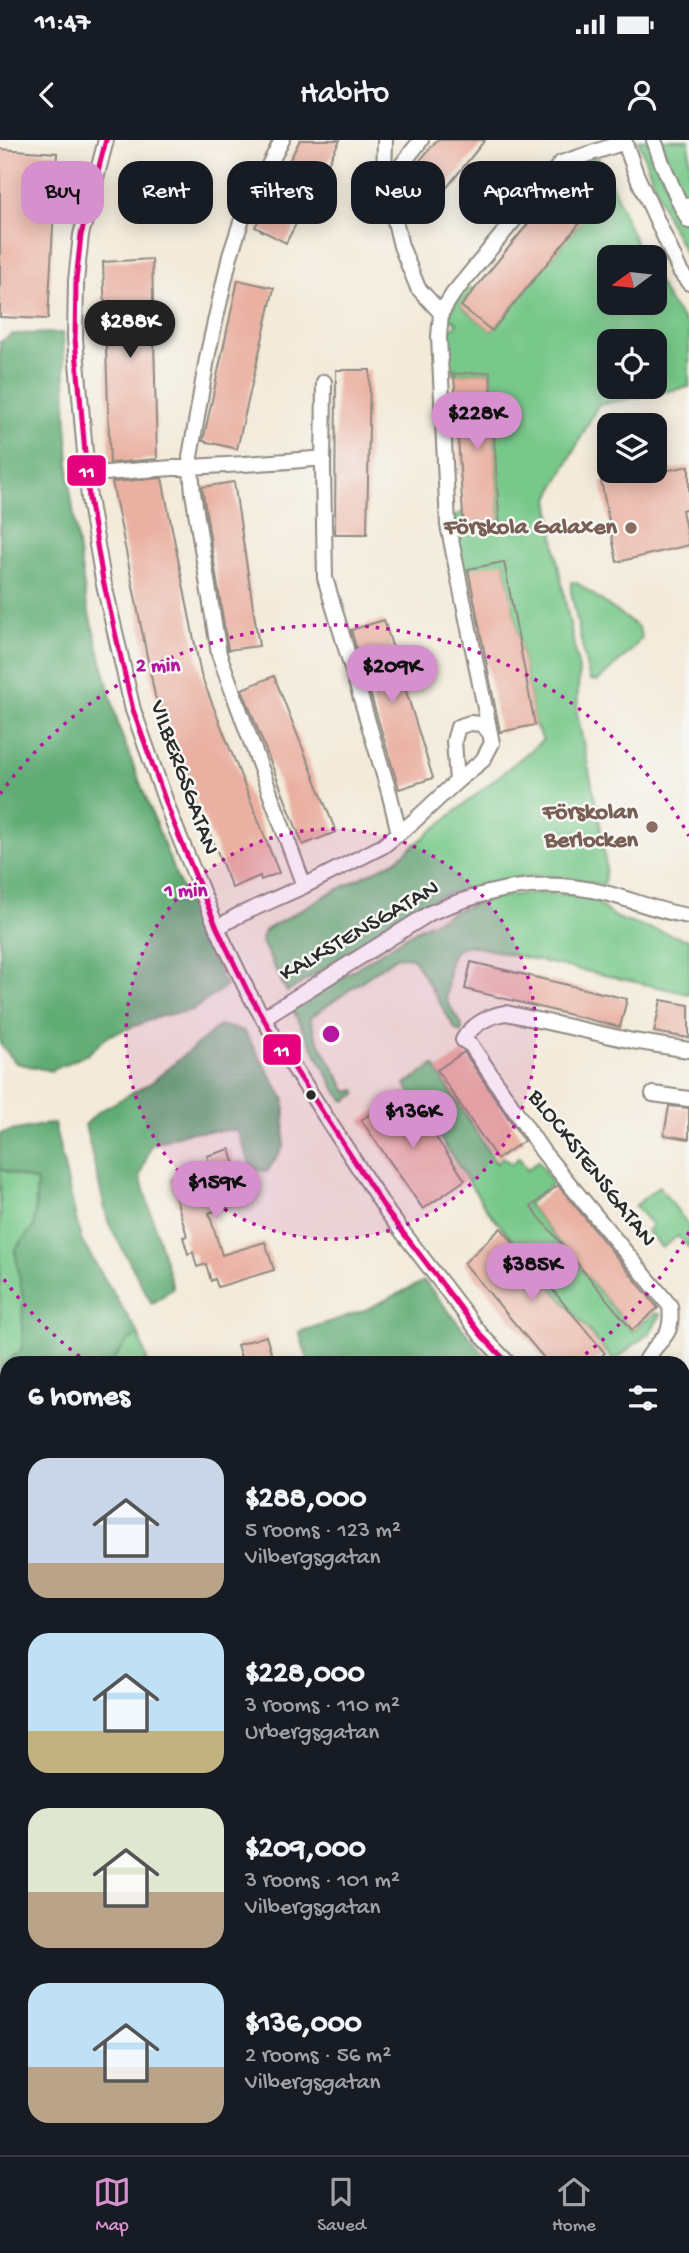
<!DOCTYPE html>
<html lang="en">
<head>
<meta charset="utf-8">
<style>
  body { margin:0; font-family:"Gochi Hand",sans-serif; background:#242831; color:#f1f3f6; height:100vh; display:flex; flex-direction:column; font-size:26px; white-space:nowrap }
  * { box-sizing:border-box; margin:0 }
  p { font-size:23px; color:#9ea1a6 }
  .icon { flex:none; width:38px; height:38px; fill:none; stroke:currentColor; stroke-width:2; stroke-linecap:round; stroke-linejoin:round }
  .map { position:relative; flex:1; overflow:hidden }
  .sheet { position:absolute; left:0px; top:1216px; width:690px; height:800px; display:flex; flex-direction:column; background:#171b24; border-radius:21px 21px 0 0; box-shadow:0 4px 18px #0003 }
  .sheet>* { flex:none }
  .top-card { position:absolute; left:21px; top:21px; width:648px; height:63px; display:flex; gap:14px }
  .needle { width:46px; rotate:255deg }
  .tools { position:absolute; left:597px; top:105px; display:grid; gap:14px }
  .tools a { display:grid; place-items:center; width:70px; height:70px; border-radius:14px; background:#171b24; box-shadow:0 4px 18px #0003; font-size:35px }
  .price { position:absolute; translate:-50% -60px; padding:0 16px; border-radius:24px; background:#d690ce; color:#111; font-size:23px; line-height:46px; filter:drop-shadow(0 2px 4px #0008) }
  .price::after { content:''; position:absolute; left:50%; top:42px; width:21px; height:16px; margin-left:-10px; background:inherit; clip-path:polygon(0 0,100% 0,50% 100%) }
  .price.active { background:#222; color:#fff }
  ul { padding:0; list-style:none }
  li { display:flex; align-items:center; gap:21px; height:175px; padding:0 28px }
  li span { display:grid; place-items:center; flex:none; width:196px; height:140px; border-radius:21px; color:#555 }
  li>.icon { margin-inline-start:auto }
  span .icon { width:84px; height:84px; fill:#fffc; stroke-width:1 }
  li b { font-size:30px }
  h2 { display:flex; justify-content:space-between; align-items:center; height:84px; padding:0 28px; font-size:30px }
  .chip { padding:0 24px; border-radius:21px; background:#171b24; box-shadow:0 4px 18px #0003; font-size:24px; line-height:63px }
  .chip.active { background:#d690ce; color:#111 }
  .status { display:flex; justify-content:space-between; align-items:center; height:49px; padding:0 35px; background:#171b24; direction:ltr }
  .status svg { height:19px; fill:currentColor }
  header { display:flex; justify-content:space-between; align-items:center; height:91px; padding:0 28px; background:#171b24; font-size:32px; font-weight:600 }
  .tab-bar { display:flex; justify-content:space-around; align-items:center; height:98px; border-top:2px solid #363941; background:#171b24; font-size:19px; color:#9ea1a6 }
  .tab-bar a { display:grid; justify-items:center; gap:4px }
  .tab-bar .active { color:#d690ce }
  .map>svg:first-child { display:block }
</style>
</head>
<body>
<div class="status"><b>11:47</b><svg viewBox="0 0 49 12"><path d="M0 12V9h3v3zM5 12V6h3v6zM10 12V3h3v9zM15 12V0h3v12zM26 1h20v11H26zM47 4h2v5h-2z"/></svg></div>
<header><svg class="icon" aria-label="back" viewBox="0 0 24 24"><path d="M15 5l-7 7 7 7"/></svg>Habito<svg class="icon" aria-label="person" viewBox="0 0 24 24"><circle cx="12" cy="8" r="4"/><path d="M4 21q1-7 8-7t8 7"/></svg></header>
<div class="map">
<svg width="689" height="2015" viewBox="0 0 689 2015">
  <rect width="100%" height="100%" fill="#f6f6f2"/>
  <filter id="ink" filterUnits="userSpaceOnUse"><feTurbulence type="fractalNoise" baseFrequency=".0143" numOctaves="2"/><feDisplacementMap in="SourceGraphic" scale="14" xChannelSelector="R" yChannelSelector="G"/><feConvolveMatrix kernelMatrix="1 2 1 2 8 2 1 2 1" color-interpolation-filters="sRGB"/></filter>
  <filter id="wash" filterUnits="userSpaceOnUse"><feTurbulence type="fractalNoise" baseFrequency=".00686" numOctaves="4" result="noise"/><feDisplacementMap in="SourceGraphic" scale="28" xChannelSelector="R" yChannelSelector="G"/><feGaussianBlur stdDeviation="1.57" result="paint"/><feColorMatrix in="noise" values="0 0 0 0 0 0 0 0 0 0 0 0 0 0 0 0 0 1.4 0 .05"/><feComposite in="paint" operator="in"/></filter>
  <g filter="url(#wash)">
    <rect width="100%" height="100%" fill="#f3ead9"/>
    <!-- green -->
    <path fill="#77c889" stroke="#517a5a" stroke-width="2" fill-rule="evenodd" d="M638 0H648L675 66 689 92V121L666 76Z
      M660 0H689V59L681 52Z
      M598 17C617 48 625 85 643 117H609V163H654L655 137 670 163 689 188V247L598 265 549 358 557 419 579 530 577 573 600 683 606 726 604 745 562 737H526L492 742 438 757 287 852 261 800 264 791 325 756 395 721 543 600 535 585 504 423 471 444 466 443C463 432 463 421 460 410 458 398 452 389 455 376L463 372 465 392 500 390 490 232 454 234V228L447 227 443 188H453L457 183 449 177 451 170 466 147 474 149 461 166 492 191 593 67 562 42 552 54 549 50 571 22ZM609 201H654V247H609Z
      M571 442 577 443 638 487 642 497 632 510 598 541 590 540 587 529 571 452Z
      M543 753 590 756 610 774 622 780 689 800V854L468 805 458 808 450 818 446 860 462 886 461 892 456 890 413 818 397 816 310 878 315 895 347 952 356 950 357 954 345 961 338 954 292 869 416 790 455 771 485 760 513 755Z
      M434 925 496 1023 503 1017 512 1024 519 1017 527 1030 538 1021 553 1043 528 1064 632 1191 656 1173 661 1175 649 1193 614 1221 487 1070 405 944Z
      M0 1029 37 1042 34 1086 15 1110 23 1158 22 1209 1 1228 7 1263V1527L5 1528 0 1545Z
      M659 1046 689 1086V1108L678 1096 662 1108 647 1091 652 1085 635 1066Z
      M139 1195 148 1223H111L128 1200Z"/>
    <!-- forest -->
    <path fill="#61ac75" stroke="#466c50" stroke-width="2" d="M63 193 70 349 86 461 119 588 176 736 226 846 193 870 161 876 108 896 88 914 51 931 16 923 0 904V202L13 194Z
      M220 885 244 891 285 960 284 1006 267 1032 252 1029 237 990 190 992 151 1005 140 1036 173 1148 152 1164 108 1082 85 985 98 972 152 942Z
      M54 983 81 1100 139 1195 128 1200 111 1223H7V1263L1 1227 22 1209 23 1158 15 1110 34 1086 37 1042 0 1029V993Z
      M424 1141 491 1223H309L299 1192 365 1170Z"/>
    <g id="blocks">
      <!-- building -->
      <path fill="#eab1a2" d="M300 0H340L286 103 255 87Z
        M437 0H485L436 61 406 37Z
        M0 9 57 13 48 179 0 177Z
        M562 42 593 67 492 191 461 166Z
        M152 119 157 319 110 323 103 122Z
        M238 140 274 148 237 309 203 301Z
        M336 230H370L367 394H335Z
        M490 232 500 390 464 392 454 234Z
        M689 326V368L682 370 689 405 617 422 601 341 630 335V338Z
        M162 338 201 535 279 733 261 740 260 736 232 748 155 556 112 342Z
        M234 342 259 506 228 510 202 347Z
        M504 422 535 585 500 592 468 429Z
        M384 480 433 638 399 649 351 490Z
        M274 536 336 692 303 705 242 549Z
        M471 822 627 859 620 887 465 849Z
        M661 860 689 865V898L654 892Z
        M464 912 524 1001 497 1019 437 930Z
        M405 952 465 1040 423 1069 361 980Z
        M669 966 689 968V999L664 995Z
        M230 1009 244 1055 233 1058 235 1064 209 1073 222 1115 265 1102 274 1130 218 1147 215 1139 211 1141 206 1124 197 1127 193 1112 188 1114 183 1097 187 1096 170 1038 210 1025 207 1016Z
        M558 1045 658 1168 632 1190 531 1067Z
        M501 1088 605 1213 593 1223H548L464 1123Z
        M266 1196 274 1223H243L237 1205Z"/>
    </g>
  </g>
  <g filter="url(#ink)">
    <use href="#blocks" fill-opacity="0" stroke="#8f8a82" stroke-width="2"/>
    <g fill="none" stroke-linecap="round" stroke-linejoin="round">
      <defs>
        <path id="street" d="M106 0 81 95 76 141 75 199 89 358 103 440 133 570 172 679 217 788 248 852 276 900 388 1073 482 1196 508 1223
          M282 0 244 73 230 116 208 213 190 317 193 353 219 514 304 746
          M385 0 384 36 401 106 418 148 441 173
          M624 0 636 34 680 131 689 143
          M654 0 662 23 680 64 689 66
          M386 45 421 0
          M680 64 689 81
          M324 242 323 328 325 438 389 652 399 693
          M87 335C165 326 244 326 323 318
          M490 593 448 385 439 197 441 173 453 154 561 23 625 2
          M217 788 237 776 304 746 383 706 414 681 457 641 454 601 458 587 470 583 481 584 490 593 492 603 483 620 457 641
          M263 878 430 773C490 748 541 737 605 753 633 760 660 772 689 776
          M653 954 689 959
          M645 1223C658 1196 674 1201 670 1166L543 1012 471 905 463 900C471 885 490 875 506 873L633 901 689 910
          M682 1381 689 1385
          M682 1577 689 1578
          M682 1753 689 1749
          M682 1982 689 1976
          M521 2009 526 2015
          M373 2015 378 2009
          M647 2015 654 2009"/>
      </defs>
      <!-- street casing -->
      <use href="#street" stroke="#8f8a82" stroke-width="18"/>
      <!-- street -->
      <use href="#street" stroke="#fff" stroke-width="14"/>
      <defs>
        <path id="bus-1" d="M106 0 81 95 76 141 75 199 89 358 103 440 133 570 172 679 217 788 248 852 276 900 388 1073 482 1196 508 1223"/>
      </defs>
      <!-- bus-1 casing -->
      <use href="#bus-1" stroke="#f6f6f2" stroke-width="10"/>
      <!-- bus-1 -->
      <use href="#bus-1" stroke="#e5007d" stroke-width="5"/>
    </g>
  </g>
  <!-- distance rings -->
  <circle cx="331" cy="894" r="205" fill="#b5179e" fill-opacity=".12"/>
  <g fill="none" stroke="#b5179e" stroke-width="3.5" stroke-dasharray="3.5 7">
    <circle cx="331" cy="894" r="205"/>
    <path d="M689 1092A409 409 0 0 1 574 1223M88 1223A409 409 0 0 1 0 1134M0 654A409 409 0 0 1 689 696"/>
  </g>
  <!-- markers -->
  <g fill="#8d6e63" stroke="#f6f6f2" stroke-width="2.5">
    <circle cx="631" cy="388" r="7"/>
    <circle cx="652" cy="687" r="7"/>
  </g>
  <circle fill="#2b2b2b" stroke="#f6f6f2" stroke-width="2.5" cx="311" cy="955" r="6"/>
  <g text-anchor="middle" dominant-baseline="central" stroke-width="5" stroke-linejoin="round" paint-order="stroke">
    <!-- education labels -->
    <g font-size="24" font-weight="bold" fill="#785e54" stroke="#f6f6f2" text-anchor="end">
      <text x="617" y="388">Förskola Galaxen</text>
      <text x="638" y="673">Förskolan<tspan x="638" dy="28">Berlocken</tspan></text>
    </g>
    <!-- street labels -->
    <g font-size="24" fill="#2b2b2b" stroke="#f6f6f2">
      <text transform="translate(183 638) rotate(70)">VILBERGSGATAN</text>
      <text transform="translate(360 792) rotate(-30)">KALKSTENSGATAN</text>
      <text transform="translate(591 1029) rotate(52)">BLOCKSTENSGATAN</text>
    </g>
  </g>
  <circle cx="331" cy="894" r="10" fill="#b5179e" stroke="#f6f6f2" stroke-width="3.5"/>
  <g font-size="21" text-anchor="middle" font-weight="bold" fill="#b5179e" stroke="#f6f6f2" stroke-width="5" stroke-linejoin="round" paint-order="stroke">
    <text x="158" y="531">2 min</text>
    <text x="186" y="756">1 min</text>
  </g>
  <g stroke="#f6f6f2" stroke-width="2.5">
    <rect x="66" y="314" width="41" height="33" rx="7" fill="#e5007d"/>
    <rect x="262" y="893" width="40" height="33" rx="7" fill="#e5007d"/>
  </g>
  <g font-size="19" text-anchor="middle" font-weight="bold" fill="#fff">
    <text x="87" y="337">11</text>
    <text x="282" y="916">11</text>
  </g>
</svg>
<div class="tools">
<a><svg class="needle" viewBox="-14 -14 28 28"><path d="M0-13l5 13h-10z" fill="#e53935"/><path d="M0 13l5-13h-10z" fill="#9ea1a6"/></svg></a>
<a><svg class="icon" aria-label="locate" viewBox="0 0 24 24"><circle cx="12" cy="12" r="6"/><path d="M12 2v4M12 18v4M2 12h4M18 12h4"/></svg></a>
<a><svg class="icon" aria-label="layers" viewBox="0 0 24 24"><path d="M12 4l9 5-9 5-9-5zM3 14l9 5 9-5"/></svg></a>
</div>
<b class="price active" style="left:130px;top:220px">$288K</b>
<b class="price" style="left:477px;top:312px">$228K</b>
<b class="price" style="left:392px;top:565px">$209K</b>
<b class="price" style="left:413px;top:1010px">$136K</b>
<b class="price" style="left:216px;top:1081px">$159K</b>
<b class="price" style="left:532px;top:1163px">$385K</b>
<div class="top-card">
<a class="chip active">Buy</a>
<a class="chip">Rent</a>
<a class="chip">Filters</a>
<a class="chip">New</a>
<a class="chip">Apartment</a>
</div>
<section class="sheet">
<h2>6 homes<svg class="icon" aria-label="filters" viewBox="0 0 24 24"><path d="M4 7h16M4 17h16"/><circle cx="9" cy="7" r="2"/><circle cx="15" cy="17" r="2"/></svg></h2>
<ul>
<li><span style="background:linear-gradient(#c9d6e8 75%,#b9a48a 0)"><svg class="icon" aria-label="home" viewBox="0 0 24 24"><path d="M3 11l9-7 9 7M6 9v11h12V9"/></svg></span><div><b>$288,000</b><p>5 rooms · 123 m²</p><p>Vilbergsgatan</p></div></li>
<li><span style="background:linear-gradient(#bfe0f5 70%,#c2b280 0)"><svg class="icon" aria-label="home" viewBox="0 0 24 24"><path d="M3 11l9-7 9 7M6 9v11h12V9"/></svg></span><div><b>$228,000</b><p>3 rooms · 110 m²</p><p>Urbergsgatan</p></div></li>
<li><span style="background:linear-gradient(#dfe7d0 60%,#b9a48a 0)"><svg class="icon" aria-label="home" viewBox="0 0 24 24"><path d="M3 11l9-7 9 7M6 9v11h12V9"/></svg></span><div><b>$209,000</b><p>3 rooms · 101 m²</p><p>Vilbergsgatan</p></div></li>
<li><span style="background:linear-gradient(#bfe0f5 60%,#b9a48a 0)"><svg class="icon" aria-label="home" viewBox="0 0 24 24"><path d="M3 11l9-7 9 7M6 9v11h12V9"/></svg></span><div><b>$136,000</b><p>2 rooms · 56 m²</p><p>Vilbergsgatan</p></div></li>
</ul>
</section>
</div>
<nav class="tab-bar">
<a class="active"><svg class="icon" aria-label="map" viewBox="0 0 24 24"><path d="M3 6l6-2 6 2 6-2v14l-6 2-6-2-6 2zM9 4v14M15 6v14"/></svg>Map</a>
<a><svg class="icon" aria-label="saved" viewBox="0 0 24 24"><path d="M7 4h10v16l-5-4-5 4z"/></svg>Saved</a>
<a><svg class="icon" aria-label="home" viewBox="0 0 24 24"><path d="M3 11l9-7 9 7M6 9v11h12V9"/></svg>Home</a>
</nav>
</body>
</html>
